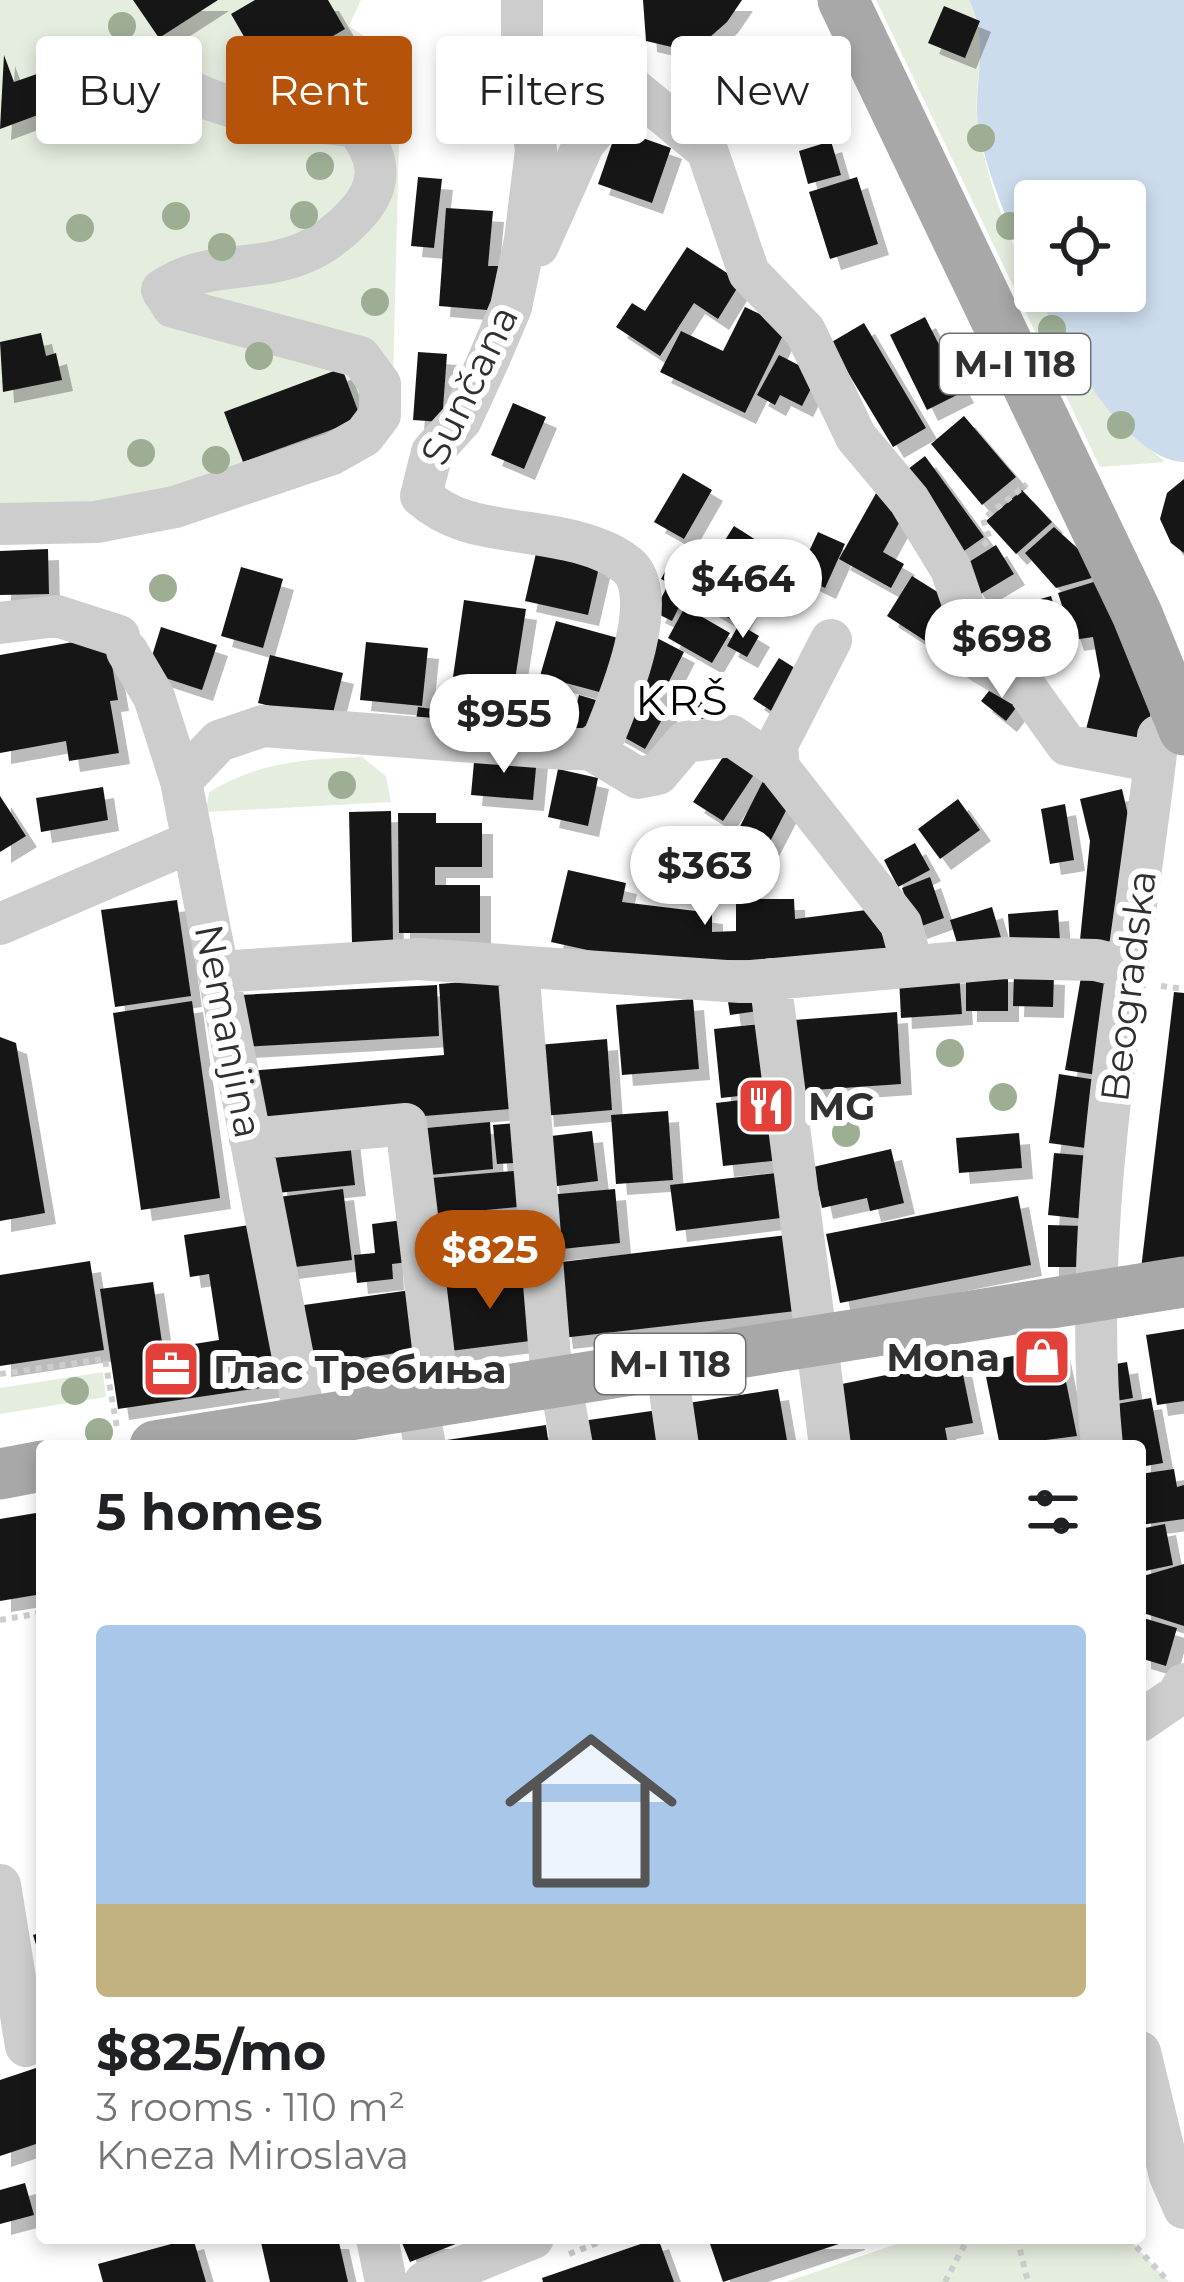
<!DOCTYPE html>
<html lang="en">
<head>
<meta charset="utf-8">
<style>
  body { margin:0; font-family:Montserrat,sans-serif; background:#f6f6f6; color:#202124; height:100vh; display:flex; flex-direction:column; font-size:45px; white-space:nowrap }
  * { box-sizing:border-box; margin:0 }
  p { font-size:39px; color:#757577 }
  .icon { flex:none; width:66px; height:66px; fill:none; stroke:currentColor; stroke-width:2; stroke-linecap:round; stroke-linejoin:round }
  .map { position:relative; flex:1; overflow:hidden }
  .panel { position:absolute; left:36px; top:1440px; width:1110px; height:804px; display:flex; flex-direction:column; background:#fff; border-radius:12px; box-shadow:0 6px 18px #0003 }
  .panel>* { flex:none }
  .guide { position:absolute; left:36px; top:36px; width:1113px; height:108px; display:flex; gap:24px }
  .controls { position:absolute; left:1014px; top:180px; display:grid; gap:24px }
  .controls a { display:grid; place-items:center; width:132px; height:132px; border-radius:12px; background:#fff; box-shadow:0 6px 18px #0003; font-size:60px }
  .price { position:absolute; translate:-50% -102px; padding:0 27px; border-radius:42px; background:#fff; color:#222; font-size:39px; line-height:78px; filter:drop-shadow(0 3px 6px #0008) }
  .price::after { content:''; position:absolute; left:50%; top:72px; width:36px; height:27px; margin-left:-18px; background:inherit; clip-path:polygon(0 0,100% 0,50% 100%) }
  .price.current { background:#b45309; color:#fff }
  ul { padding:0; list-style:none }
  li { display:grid; align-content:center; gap:24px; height:636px; padding:0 60px }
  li+li { border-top:3px solid #e0e0e0 }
  li span { display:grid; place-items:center; height:372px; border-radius:12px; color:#555 }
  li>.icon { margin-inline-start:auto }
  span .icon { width:216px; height:216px; fill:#fffc; stroke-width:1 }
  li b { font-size:51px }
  h2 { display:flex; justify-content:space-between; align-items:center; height:144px; padding:0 60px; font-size:51px }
  .chip { padding:0 42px; border-radius:12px; background:#fff; box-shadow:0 6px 18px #0003; font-size:42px; line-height:108px }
  .chip.current { background:#b45309; color:#fff }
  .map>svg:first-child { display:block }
</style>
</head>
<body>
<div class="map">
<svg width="1184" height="2282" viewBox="0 0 1184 2282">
  <defs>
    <filter id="shadow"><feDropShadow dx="11" dy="11" stdDeviation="0" flood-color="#0004"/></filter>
  </defs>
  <rect width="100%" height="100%" fill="#fff"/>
  <!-- green -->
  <path fill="#e5eddf" d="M0 0H361L349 26 401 61 392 421 241 478 0 517Z
    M876 0H969C993 48 971 76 978 124 996 242 1074 385 1165 462L1100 467Z
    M362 757 386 776 391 802 206 812 209 792C259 762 304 759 362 757Z
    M103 1372 106 1397 0 1414V1388Z
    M914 2238H1128L1169 2282H786Z"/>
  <!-- water -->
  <path fill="#ccdcec" d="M969 0H1184V462C1127 461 1057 340 1037 291H1125V201H1035V287C1015 239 992 188 980 137 969 87 993 48 969 0Z"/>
  <!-- building -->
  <path fill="#171717" filter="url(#shadow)" d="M133 0H218L159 38Z
    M255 0H328L345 29 266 75 231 14Z
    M643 0H742L727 22 693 52 646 41Z
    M944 6 980 21 965 58 928 43Z
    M4 55 14 82 57 67 70 103 0 129Z
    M617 129 671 148 652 203 598 184Z
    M831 141 841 175 808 184 799 151Z
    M418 177 442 179 434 248 411 246Z
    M857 177 878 244 830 259 809 192Z
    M446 208 493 211 488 266H503L499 311 439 306Z
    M687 247 741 282 718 319 694 303 660 356 616 327 632 303 645 311Z
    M745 307 787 327 745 413 660 372 681 331 723 351Z
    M925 317 963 392 927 410 890 335Z
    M864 323 926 428 893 447 830 343Z
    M41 333 46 356 56 353 62 380 3 392 0 342Z
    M418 352 447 354 442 422 413 420Z
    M779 355 818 375 802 406 780 395 775 405 757 395Z
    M342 368 361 419 243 462 224 412Z
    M513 403 546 417 524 469 491 455Z
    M964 416 1016 477 982 505 931 444Z
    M925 456 984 537 957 556 899 476Z
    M683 473 712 490 684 539 654 522Z
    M1184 479V553L1171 543 1160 519 1167 493Z
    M879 488 909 505 883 552 904 564 891 588 839 559Z
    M1022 490 1052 522 1016 554 986 521Z
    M734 526 764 545 744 578 713 559Z
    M1054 527 1106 574 1056 588 1025 553Z
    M818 532 845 544 825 588 798 575Z
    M781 542 800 552 777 596 757 585Z
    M996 545 1014 574 979 595 961 567Z
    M48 549 49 594 0 595V551Z
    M537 549 600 563 588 615 525 601Z
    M672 559 697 571 672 621 654 612 669 583 661 579Z
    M241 567 283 579 263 648 221 636Z
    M718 569 755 591 737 623 699 601Z
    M912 576 955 603 930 644 887 616Z
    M1113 576 1154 695 1144 750 1085 733 1100 676 1093 637 1073 640 1058 593Z
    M1051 596 1064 639 1018 653 1005 609Z
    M464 600 526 609 514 686 453 677Z
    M685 607 730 633 712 663 668 638Z
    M556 621 618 638 603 693 540 676Z
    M739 624 759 636 747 657 727 646Z
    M161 627 217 645 202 690 147 672Z
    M107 636 118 700 110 701 119 753 69 761 66 741 0 753V655Z
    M655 637 684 652 660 699 631 684Z
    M366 642 428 648 422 706 360 700Z
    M270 655 343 673 331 721 258 703Z
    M779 658 806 675 779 716 753 699Z
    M533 681 563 694 547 730 517 717Z
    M997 681 1022 700 1006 721 981 701Z
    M702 690 719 696 709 725 691 719Z
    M635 693 667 711 645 749 613 731Z
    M579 695 596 700 585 738 569 733Z
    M451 700 478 704 474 729 447 725Z
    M481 702 510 705 506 734 478 730Z
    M418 707 446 711 443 732 415 727Z
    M729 748 759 767 723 821 693 802Z
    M475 751 537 757 533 800 471 795Z
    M558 769 598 778 588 826 548 817Z
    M764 779 794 795 757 867 727 852Z
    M103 787 108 820 41 832 36 798Z
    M1122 789 1135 845 1125 944 1080 940 1090 841 1080 799Z
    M0 796 26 836 0 852Z
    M958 799 980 830 940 859 918 829Z
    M1065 804 1074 860 1050 864 1041 809Z
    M391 811 393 942 352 943 349 812Z
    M398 813H436V823H482V867H435V885H480V933H399Z
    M915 843 930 870 898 887 884 860Z
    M568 870 626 883 622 902 712 913V932L736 931V899H794L795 919 882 908 887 949 794 960H682L610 955 551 942Z
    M930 877 944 918 916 928 902 888Z
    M177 900 191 996 115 1007 101 910Z
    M992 907 1002 941 960 953 950 920Z
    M1058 910 1060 941 1010 945 1008 914Z
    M966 971H1008V1011H966Z
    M959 972 962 1014 901 1018 899 976Z
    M1014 972 1054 974 1053 1007 1013 1006Z
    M1081 977 1118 983 1103 1076 1065 1070Z
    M512 978 521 1108 253 1130 248 1071 444 1055 439 984Z
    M437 985 439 1036 241 1047 239 995Z
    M755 991 758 1011 730 1015 727 995Z
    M1174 992 1184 993V1259L1141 1269Z
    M693 999 699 1069 622 1075 616 1005Z
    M192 1001 220 1198 141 1210 113 1013Z
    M897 1012 901 1084 799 1091 794 1020Z
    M769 1023 776 1092 721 1098 714 1029Z
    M0 1037 16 1043 45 1213 0 1221Z
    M607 1039 612 1110 543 1116 538 1045Z
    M1059 1074 1103 1081 1093 1149 1049 1143Z
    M775 1096 782 1160 723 1166 716 1103Z
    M668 1111 673 1180 616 1184 611 1115Z
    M490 1122 493 1169 419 1176 415 1129Z
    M527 1122 530 1162 497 1164 493 1125Z
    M592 1131 598 1181 549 1187 543 1137Z
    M1019 1133 1022 1168 959 1173 956 1138Z
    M349 1134 355 1185 277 1193 272 1143Z
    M891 1149 904 1203 870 1211 867 1198 822 1208 813 1167Z
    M1054 1153 1091 1156 1085 1219 1048 1215Z
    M525 1170 529 1206 422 1216 419 1179Z
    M784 1172 789 1217 676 1231 670 1185Z
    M343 1189 352 1260 287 1268 278 1197Z
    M615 1189 620 1243 552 1250 547 1195Z
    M1018 1196 1031 1265 840 1303 826 1234Z
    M491 1216 497 1273 438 1280 433 1222Z
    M411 1219 416 1261 392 1264 393 1279 357 1283 354 1255 375 1253 372 1224Z
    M256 1224 280 1385 118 1409 100 1289 153 1282 163 1349 219 1340 209 1274 190 1277 184 1235Z
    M1048 1225 1083 1226V1267H1048Z
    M787 1235 796 1311 562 1338 553 1263Z
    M90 1261 104 1350 0 1366V1275Z
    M538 1273 546 1339 442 1352 434 1286Z
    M418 1289 426 1349 312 1365 304 1305Z
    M1184 1329V1401L1157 1405 1146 1335Z
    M1059 1347 1077 1436 1000 1446 983 1362Z
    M960 1360 973 1423 945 1428 948 1444 849 1446 837 1385Z
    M1127 1362 1133 1398 1110 1402 1104 1366Z
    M778 1389 788 1446H694L688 1403Z
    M1151 1398 1163 1463 1140 1467V1446H1112L1105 1406Z
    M665 1409 671 1446H585L582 1421Z
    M546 1425 549 1446H427V1443Z
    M1174 1469 1177 1487 1184 1485V1519L1140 1525V1474Z
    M42 1512V1594L0 1601V1519Z
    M1165 1524 1173 1565 1140 1572V1529Z
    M1184 1564V1626L1140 1612V1577Z
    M1140 1617 1177 1628 1166 1666 1140 1658Z
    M42 1932V1960L41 1961 33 1935Z
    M42 2066V2142L0 2156V2080Z
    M25 2183 34 2215 0 2224V2190Z
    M193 2238 206 2282H103L98 2264Z
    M260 2238H338L348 2282H270Z
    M400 2238H471L410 2262Z
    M658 2238 674 2282H543L542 2278Z
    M708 2238H854V2239L723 2282Z"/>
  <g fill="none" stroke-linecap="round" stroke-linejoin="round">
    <!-- path -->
    <path stroke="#cdcdcd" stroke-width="6" stroke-dasharray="6 6" stroke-linecap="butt" d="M983 545 990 540 983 519 1027 484
      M1161 986 1184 989
      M0 1374 105 1359 117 1428
      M0 1620 42 1613
      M1017 2238 1028 2282
      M1128 2238 1169 2282
      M569 2254 610 2238
      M945 2282 968 2238"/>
    <!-- minor -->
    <path stroke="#cdcdcd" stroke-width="42" d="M538 246 584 143 631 87 707 150 749 273 805 331 856 437 909 500 951 569 983 663 1026 688 1067 745 1155 762
      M0 524 96 522 175 507 332 454 364 436 380 415V384L360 357 173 307 162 290C226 247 289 291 359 211 384 182 379 156 356 127 291 117 213 115 160 72
      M0 623 57 616 119 636
      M831 640 777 745 779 768 901 924 912 965
      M127 651 154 697 181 781 305 1419
      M590 749 638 778 658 774 685 742 732 736 779 768
      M181 781 219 741 263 726 566 749H590L603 739C618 703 664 594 627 565 600 543 556 537 522 532 483 526 452 523 421 496L432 452 461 420 489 359 511 307 525 240 536 150 522 51V0
      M0 924 193 841
      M518 967 552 1381
      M218 972 418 959 740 982 1005 958 1096 960 1129 968
      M770 979 830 1446
      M250 1139 406 1124 439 1398
      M666 1364 678 1446
      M560 1380 572 1446
      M417 1402 425 1446
      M1102 1446C1078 1209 1132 970 1158 736
      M1140 1721 1177 1696 1184 1684
      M0 1885 26 2046
      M1140 2052 1170 2176 1184 2208
      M377 2238 386 2282
      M425 2282 533 2238"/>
    <!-- major -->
    <path stroke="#a8a8a8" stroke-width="51" d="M843 0 1137 614 1184 730
      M155 1446 1184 1282
      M0 1474 42 1466"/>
  </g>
  <!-- trees -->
  <g fill="#9eae95">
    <circle cx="122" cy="26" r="14"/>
    <circle cx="472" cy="87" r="14"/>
    <circle cx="981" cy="138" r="14"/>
    <circle cx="320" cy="166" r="14"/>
    <circle cx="304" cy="215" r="14"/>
    <circle cx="176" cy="216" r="14"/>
    <circle cx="1010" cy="226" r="14"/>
    <circle cx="80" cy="228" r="14"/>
    <circle cx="222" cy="247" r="14"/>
    <circle cx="375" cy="302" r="14"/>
    <circle cx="1052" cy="329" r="14"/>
    <circle cx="259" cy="356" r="14"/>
    <circle cx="1121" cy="425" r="14"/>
    <circle cx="141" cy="453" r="14"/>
    <circle cx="216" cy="460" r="14"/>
    <circle cx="163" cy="588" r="14"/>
    <circle cx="342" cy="785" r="14"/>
    <circle cx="950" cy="1053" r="14"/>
    <circle cx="1003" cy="1097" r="14"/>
    <circle cx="846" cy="1133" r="14"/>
    <circle cx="75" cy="1391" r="14"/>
    <circle cx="99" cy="1432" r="14"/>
  </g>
  <!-- icons -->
  <defs>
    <symbol id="restaurant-square" viewBox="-11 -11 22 22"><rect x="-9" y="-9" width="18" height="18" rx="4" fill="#e24038" stroke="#fff"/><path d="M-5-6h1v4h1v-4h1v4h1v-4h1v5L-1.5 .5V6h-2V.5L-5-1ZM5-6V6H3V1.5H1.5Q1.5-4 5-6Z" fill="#fff"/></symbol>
    <symbol id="shop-square" viewBox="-11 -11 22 22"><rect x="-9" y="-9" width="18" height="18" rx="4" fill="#e24038" stroke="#fff"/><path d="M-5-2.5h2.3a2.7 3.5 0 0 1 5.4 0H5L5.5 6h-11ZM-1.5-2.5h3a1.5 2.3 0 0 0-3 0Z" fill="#fff"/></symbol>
    <symbol id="office-square" viewBox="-11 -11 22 22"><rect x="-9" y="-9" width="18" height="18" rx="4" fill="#e24038" stroke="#fff"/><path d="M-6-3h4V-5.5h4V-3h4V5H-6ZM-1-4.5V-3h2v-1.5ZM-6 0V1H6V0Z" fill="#fff"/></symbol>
  </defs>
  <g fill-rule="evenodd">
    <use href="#restaurant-square" x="733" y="1073" width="66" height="66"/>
    <use href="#shop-square" x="1009" y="1324" width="66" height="66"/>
    <use href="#office-square" x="138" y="1336" width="66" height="66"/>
  </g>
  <g text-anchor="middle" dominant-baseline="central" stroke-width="12" stroke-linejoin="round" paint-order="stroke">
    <!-- shield labels -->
    <g fill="#fff" stroke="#6e6e6e" stroke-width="3">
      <rect x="940" y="334" width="150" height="60" rx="9"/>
      <rect x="595" y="1334" width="150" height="60" rx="9"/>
    </g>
    <g font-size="36" font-weight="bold" fill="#303030">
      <text x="1015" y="364">M-I 118</text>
      <text x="670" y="1364">M-I 118</text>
    </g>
    <!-- street labels -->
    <g font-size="39" fill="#303030" stroke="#fff">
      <text transform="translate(469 385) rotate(-64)">Sunčana</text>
      <text transform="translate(1128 986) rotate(-83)">Beogradska</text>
      <text transform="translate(229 1031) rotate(79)">Nemanjina</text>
    </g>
    <!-- poi labels -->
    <g font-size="39" font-weight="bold" fill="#303030" stroke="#fff" text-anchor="start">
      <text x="808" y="1106">MG</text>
      <text x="1000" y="1357" text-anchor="end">Mona</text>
      <text x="213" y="1369">Глас Требиња</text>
    </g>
    <!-- neighbourhood labels -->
    <g font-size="42" letter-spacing="3" fill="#000" stroke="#fff">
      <text x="683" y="700">KRŠ</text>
    </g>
  </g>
</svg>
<div class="controls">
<a><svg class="icon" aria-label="locate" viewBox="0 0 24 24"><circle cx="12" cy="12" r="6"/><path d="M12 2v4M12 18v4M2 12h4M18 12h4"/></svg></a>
</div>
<b class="price" style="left:743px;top:641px">$464</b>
<b class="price" style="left:1002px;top:701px">$698</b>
<b class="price" style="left:504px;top:776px">$955</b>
<b class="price" style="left:705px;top:928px">$363</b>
<b class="price current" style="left:490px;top:1312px">$825</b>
<div class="guide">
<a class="chip">Buy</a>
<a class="chip current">Rent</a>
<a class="chip">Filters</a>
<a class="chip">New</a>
</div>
<section class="panel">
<h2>5 homes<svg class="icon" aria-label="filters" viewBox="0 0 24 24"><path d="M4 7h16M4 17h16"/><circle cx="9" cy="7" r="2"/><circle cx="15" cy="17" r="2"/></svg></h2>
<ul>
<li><span style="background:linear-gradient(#a9c7e8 75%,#c2b280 0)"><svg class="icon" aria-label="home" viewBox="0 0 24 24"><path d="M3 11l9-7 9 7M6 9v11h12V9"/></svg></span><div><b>$825/mo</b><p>3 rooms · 110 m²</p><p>Kneza Miroslava</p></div></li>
</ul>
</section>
</div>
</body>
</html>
